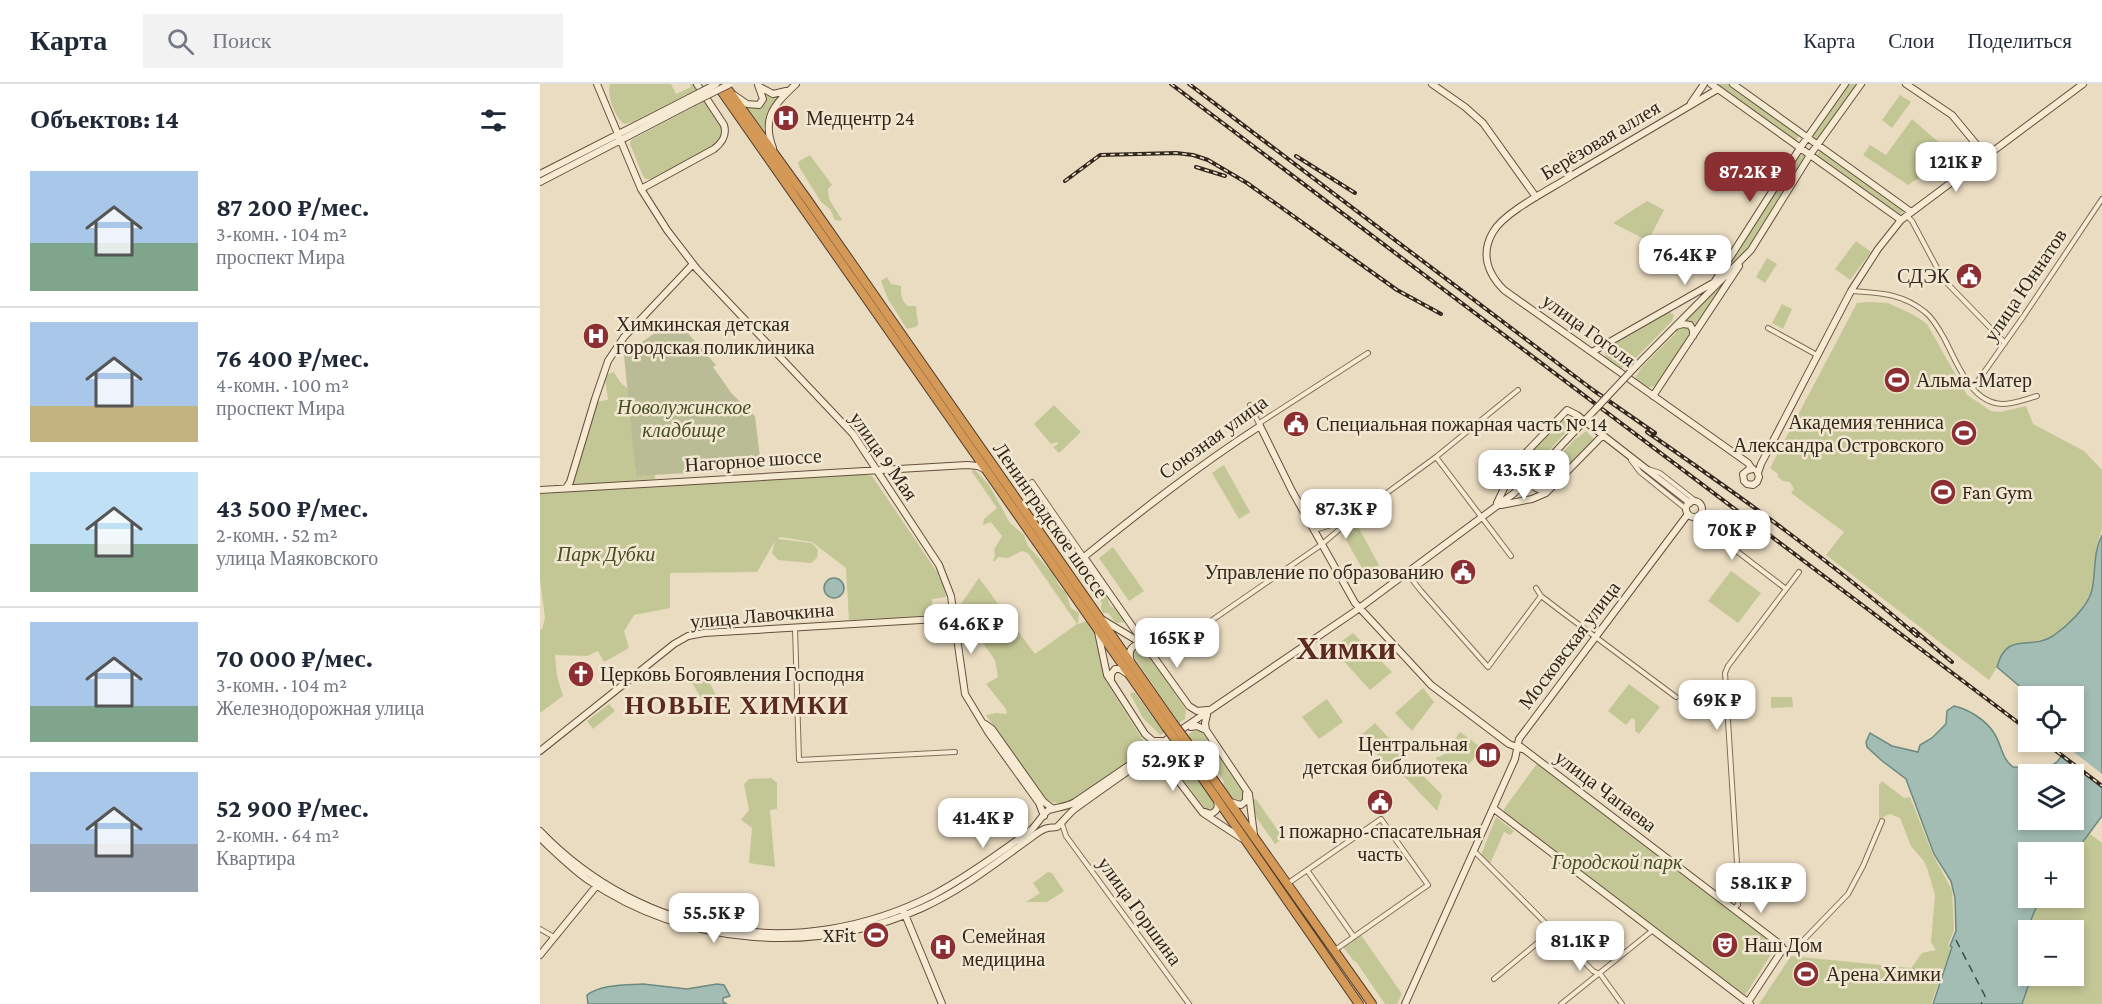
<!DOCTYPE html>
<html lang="ru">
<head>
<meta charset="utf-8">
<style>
  body { margin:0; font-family:"Crimson Pro",serif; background:#f2f2f3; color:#1f2937; height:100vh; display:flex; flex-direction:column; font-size:22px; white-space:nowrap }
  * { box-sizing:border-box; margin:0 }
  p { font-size:20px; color:#747a83 }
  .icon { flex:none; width:33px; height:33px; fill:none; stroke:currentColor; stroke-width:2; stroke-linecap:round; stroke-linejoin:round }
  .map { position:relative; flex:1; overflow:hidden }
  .details { display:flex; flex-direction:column; background:#fff; width:540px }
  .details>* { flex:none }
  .tools { position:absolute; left:1478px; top:602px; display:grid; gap:12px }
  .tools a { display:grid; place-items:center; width:66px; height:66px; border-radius:0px; background:#fff; box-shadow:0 3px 9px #0003; font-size:30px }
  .price { position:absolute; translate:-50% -51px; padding:0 14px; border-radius:12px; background:#fff; color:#222; font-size:20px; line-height:39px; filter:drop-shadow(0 2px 3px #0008) }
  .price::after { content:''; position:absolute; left:50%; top:36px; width:18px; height:14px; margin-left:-9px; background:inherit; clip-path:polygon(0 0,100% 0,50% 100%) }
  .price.current { background:#8c2f32; color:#fff }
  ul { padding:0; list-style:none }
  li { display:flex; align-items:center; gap:18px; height:150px; padding:0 30px }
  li+li { border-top:2px solid #e0e1e3 }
  li span { display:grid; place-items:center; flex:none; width:168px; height:120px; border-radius:0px; color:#555 }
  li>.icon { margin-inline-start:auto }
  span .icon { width:72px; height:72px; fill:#fffc; stroke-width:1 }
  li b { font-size:26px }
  h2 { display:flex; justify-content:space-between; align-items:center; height:72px; padding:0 30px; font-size:26px }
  header { display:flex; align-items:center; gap:36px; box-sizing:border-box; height:84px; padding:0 30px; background:#fff; border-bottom:2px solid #e0e1e3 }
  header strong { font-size:28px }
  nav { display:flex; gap:33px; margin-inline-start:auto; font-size:21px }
  .search { width:420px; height:54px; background:#f2f2f3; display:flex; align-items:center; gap:15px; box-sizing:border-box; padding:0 21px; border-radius:0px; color:#747a83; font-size:22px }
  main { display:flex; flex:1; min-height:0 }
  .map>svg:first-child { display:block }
</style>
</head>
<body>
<header>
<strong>Карта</strong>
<div class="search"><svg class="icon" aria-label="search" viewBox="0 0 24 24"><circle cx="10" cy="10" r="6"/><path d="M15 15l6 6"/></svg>Поиск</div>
<nav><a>Карта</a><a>Слои</a><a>Поделиться</a></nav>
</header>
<main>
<section class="details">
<h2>Объектов: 14<svg class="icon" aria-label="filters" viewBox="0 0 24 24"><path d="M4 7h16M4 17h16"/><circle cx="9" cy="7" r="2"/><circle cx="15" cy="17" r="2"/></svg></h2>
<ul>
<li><span style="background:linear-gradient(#a9c7e8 60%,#7fa58c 0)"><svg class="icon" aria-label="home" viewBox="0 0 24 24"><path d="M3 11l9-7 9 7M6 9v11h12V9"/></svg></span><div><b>87 200 ₽/мес.</b><p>3-комн. · 104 m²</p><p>проспект Мира</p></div></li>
<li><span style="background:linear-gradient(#a9c7e8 70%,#c2b280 0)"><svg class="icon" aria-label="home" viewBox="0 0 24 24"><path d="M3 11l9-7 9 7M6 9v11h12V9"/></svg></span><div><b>76 400 ₽/мес.</b><p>4-комн. · 100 m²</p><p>проспект Мира</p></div></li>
<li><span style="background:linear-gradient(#bfe0f5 60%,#7fa58c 0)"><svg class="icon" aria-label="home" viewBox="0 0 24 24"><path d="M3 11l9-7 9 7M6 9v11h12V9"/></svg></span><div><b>43 500 ₽/мес.</b><p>2-комн. · 52 m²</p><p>улица Маяковского</p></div></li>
<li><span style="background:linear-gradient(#a9c7e8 70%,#7fa58c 0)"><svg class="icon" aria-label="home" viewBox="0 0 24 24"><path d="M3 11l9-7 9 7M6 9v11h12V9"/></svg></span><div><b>70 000 ₽/мес.</b><p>3-комн. · 104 m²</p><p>Железнодорожная улица</p></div></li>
<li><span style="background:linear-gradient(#a9c7e8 60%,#9aa5b1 0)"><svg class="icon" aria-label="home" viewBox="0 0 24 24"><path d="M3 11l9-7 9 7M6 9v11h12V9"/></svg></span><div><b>52 900 ₽/мес.</b><p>2-комн. · 64 m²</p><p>Квартира</p></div></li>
</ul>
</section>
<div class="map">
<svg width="1562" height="920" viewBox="0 0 1562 920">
  <rect width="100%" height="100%" fill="#eadcc1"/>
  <!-- green -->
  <path fill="#c3c796" d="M70 0H131L136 10 151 3 150 0H154L180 38 183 46 182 53 171 63 112 95H106L103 92 90 60 91 56 161 19 154 7 92 38 84 40C75 33 66 10 70 0Z
    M1176 0H1190L1260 50 1256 57Z
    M1308 0H1319L1279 57 1272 52Z
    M225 8 240 12 230 25 223 47 206 23 216 24 225 16Z
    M1360 11 1371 18 1352 44 1342 36Z
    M1372 35 1411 69 1388 85 1389 87 1368 101 1323 71 1330 61 1346 71Z
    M1281 65 1363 124 1364 127 1360 131H1358L1276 72Z
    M1261 70 1266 73 1208 165 1191 182 1190 179Z
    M270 71 292 101 288 105 289 115 302 136 301 137 295 136 290 125 281 118 259 83 258 78Z
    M1107 117 1124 126 1108 157 1073 139Z
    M1316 157 1331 168 1310 196 1295 185Z
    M1227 174 1237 180 1225 199 1216 193Z
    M347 193 351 200 361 202C361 211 361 217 368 222H376L378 241 375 243 367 245 348 215 341 197Z
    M1183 198 1185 199 1156 244 1152 239 1145 237Z
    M1329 218 1348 219 1374 231 1387 240 1427 311 1451 327 1460 328 1486 322 1493 340 1544 367 1562 386V445L1557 460 1552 508 1539 528 1512 553 1487 559H1476L1459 575 1457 583 1449 596 1286 471 1304 448 1251 409 1254 405 1250 398 1243 397 1238 393V390L1230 384 1317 219Z
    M1242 220 1252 225 1243 245 1232 239Z
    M1128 227 1134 231 1132 237 1093 277 1091 276 1081 285 1065 274V266L1069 261Z
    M1142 242 1148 243 1151 250 1116 302 1106 304 1094 296 1101 284 1136 249V245Z
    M74 288 80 298 89 306 96 392 115 390V395L35 401 33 398 56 318 68 316 65 295 68 290Z
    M514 321 541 348 519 369 513 363 518 360 517 358 511 360 494 340Z
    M1027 332 1034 337 1027 345 1028 346 992 385 993 387 991 389 982 388 980 380 981 377 1023 333Z
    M1046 347 1054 355V357L1006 405 997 402 998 392 1001 391 1036 354H1037Z
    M684 381 710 428 699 435 672 389Z
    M433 385 435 386 449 401 470 439 484 451 488 462 513 490 520 503 526 509 531 524 539 529 538 540 547 537 556 551 565 596 604 658V663L598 671 533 716C523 720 513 721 504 713L446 631 456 629 467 630 466 625 446 600 458 593 455 576 430 541 422 542 419 540 418 524 439 494 495 570 537 540 488 469 482 467 468 474 458 473 455 477H453L455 472 454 466 462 452 451 438 443 441 444 435 457 424 432 388Z
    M318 389 332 392 399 491 398 492 402 497 406 513 392 515 393 531 309 536 306 484 272 458 240 453 238 455 272 459 278 466 277 474 271 479 238 476 232 469 235 457 217 488 130 489V524L94 531 84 547 89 564 64 578 58 567 47 572 15 571 17 592 23 612 0 629V545H2L5 534 0 496V410Z
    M489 409C507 412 516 437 525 452L523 456 503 429 500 426 494 427 485 413Z
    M816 439 839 481 826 491 802 449Z
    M573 463 604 507 589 517 559 474Z
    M544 484H547C556 496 566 507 570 522L577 525 586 538 576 539 568 529H563L561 524 562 519 556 509 551 510V505L545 495 538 492Z
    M1191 487 1221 509 1198 539 1168 517Z
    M618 535C625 537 634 551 633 558L630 560 626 559 614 542 613 540Z
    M813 549 852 588 830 606 798 571 789 566Z
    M598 563 605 564 646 626 645 635 639 639 592 570Z
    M164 589 179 616 166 623 151 597Z
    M1089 600 1120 623 1099 650 1095 647V636L1092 634 1086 641 1068 627Z
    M883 604 894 618 872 647 855 629Z
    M592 608 595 609 625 649 620 651 603 634 590 610Z
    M1231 613H1252L1253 623 1231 624Z
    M787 615 803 638 779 655 762 633Z
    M69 620 75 627 53 645 47 637Z
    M835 639 863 669 848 683 821 651Z
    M653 647H661L668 654 704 708 703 717 700 719 695 717 683 701 684 698 679 690 673 686 648 651Z
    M920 648 942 664 923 688 921 686 918 690 910 687 895 674 903 671Z
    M633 661 675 719 674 727 668 728 626 673 625 670Z
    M999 680 1237 861 1204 913 964 730V725L996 681Z
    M873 681 902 711 897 727 863 691Z
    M231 694 237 699V725L230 726 235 783 209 779 212 744 201 736 209 726 204 700 209 695Z
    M1342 697 1364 714 1370 713 1393 771 1412 806 1414 846 1408 862 1411 864 1391 920H1219L1251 872 1371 884 1382 869 1396 866 1391 858 1395 811 1387 784 1383 776 1371 762 1360 734 1350 730 1339 735V701Z
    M716 715 743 754 735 760 716 733 713 716Z
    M956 733 974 747 970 751 964 748 950 780 941 771Z
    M1549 749 1562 759V920H1482L1492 891H1533V846H1490C1489 832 1495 824 1503 813H1533V771Z
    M508 788 512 789 524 807 507 818H486L500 809 493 799Z
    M821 851 862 910 857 920H845L817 879 813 876 803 863Z"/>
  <!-- cemetery -->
  <path fill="#b9bc95" d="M133 236 143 247 145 246 176 281 173 283 192 310 215 332 221 382 218 385 96 392 84 271Z"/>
  <!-- water -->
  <path fill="#a3bdb4" stroke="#6b8a81" stroke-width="1.5" fill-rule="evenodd" d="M1562 451V732L1533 771V768H1488V813H1503C1484 838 1488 860 1488 891H1492L1482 920H1393L1412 863 1410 862 1416 847 1415 814 1411 797 1394 770 1366 695 1341 676 1327 663 1326 658 1330 649 1352 662 1378 668 1380 661 1392 654 1406 640 1407 627 1414 622C1428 625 1446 636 1454 649 1462 661 1461 674 1473 683L1507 684 1517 678 1534 655 1533 612H1491L1457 583C1467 546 1490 567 1513 552 1527 542 1548 523 1552 506 1556 487 1553 468 1562 451ZM1488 690H1533V735H1488Z
    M284 504a10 10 0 1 1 20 0a10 10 0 1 1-20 0Z
    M103 900 147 905 177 900 184 901 190 912 183 914V918L187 920H48L47 911C61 900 86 901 103 900Z"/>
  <!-- pier -->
  <path fill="#eadcc1" d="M1526 662 1562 690V703L1519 671Z"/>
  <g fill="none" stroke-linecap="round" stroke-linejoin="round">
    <!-- ferry -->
    <path stroke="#2d524e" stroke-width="1.5" stroke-dasharray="8 6" stroke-linecap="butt" d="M1416 856 1445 912 1441 920"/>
    <defs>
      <path id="street" d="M1367 132 1372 137 1403 195 1465 259
        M1312 207C1339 209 1362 209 1385 228 1393 234 1399 245 1404 254 1416 276 1430 319 1462 320 1474 320 1486 315 1497 312
        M1228 244 1277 271
        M1433 304 1483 233 1562 115
        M710 321 720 342
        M720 342 721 338 828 269
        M896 373 971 472
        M1091 376 1100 388 1146 425
        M1108 385 1120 389 1157 418
        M492 398 544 473
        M1151 432 1246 505
        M775 446 813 434
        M867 489 881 507 948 583 1001 512
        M996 504 1001 512 1018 525 1136 613
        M255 544 259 676 415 668
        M649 552 781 461 814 433 896 373 978 306
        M522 740 526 752 551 786 649 920
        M934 767 1053 887 1061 891 1082 920
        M767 786 814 853
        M747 800 841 735 888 801 795 866
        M1194 824 1198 821 1199 811 1185 589 1188 582 1259 488
        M0 845 14 853
        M1244 865 1254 866 1308 810 1323 782 1342 737
        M954 895 1013 846
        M1021 920 1113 846"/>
      <path id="secondary" d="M57 0 101 105 127 146 157 185 313 350 399 481 411 512 425 610 448 648 499 719 504 732
        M892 0 925 23 943 39 996 113
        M1171 0 1361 136
        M1193 0 1371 128
        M1366 0 1412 31 1446 72
        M220 3 233 10 246 7
        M1178 5C1129 34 1080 63 1031 92 1011 105 964 128 953 148 940 170 948 190 964 206L1208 379 1212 385
        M194 11 207 20 219 21 223 15 218 1
        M1151 19 1164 0
        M233 64C221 33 235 20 256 0
        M0 90 149 14
        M0 98 152 19
        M101 105 174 65C183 58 187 51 184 41L157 0
        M1175 197 1260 64 1305 0
        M1136 242 1143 240 1150 241 1153 246V252
        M1052 268 1173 199
        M1096 282 1211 166 1270 71 1321 0
        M1113 312 1199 182
        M978 378C976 389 984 392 994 390
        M1213 385 1208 386 1203 390 1204 397 1207 400 1213 401 1217 398 1219 393 1217 387
        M1218 389 1221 380 1311 207 1338 165 1361 136 1543 0
        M994 390V398L996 404 1003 407 1009 405
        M26 404 30 398 55 315 68 277 84 253 153 180
        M0 406 427 381 438 382 446 386
        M1146 425a8 8 0 1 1 16 0a8 8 0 1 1-16 0Z
        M957 419 976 379 1027 326 1037 331 1150 419
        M961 421 992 415 1006 409 1063 351
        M563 536 606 562 649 622 657 627 667 626
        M558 548 567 591 605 650 613 657H622
        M606 562 544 473C601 427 658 382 720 342L752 407 815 519 891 601 969 660 982 665
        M591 577C587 566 593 558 605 562
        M571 597V590L575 585H580L586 589
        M667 631 665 639 666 646 709 710 714 751
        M445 640 452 645 503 717 513 725
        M651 643 657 642 666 646
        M626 661 622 668 624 678 663 729 701 754
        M981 663 1241 861 1243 865 1208 918
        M0 667 134 560 148 552 164 549 414 534
        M690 718 701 721 706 717V710
        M953 724 1210 920
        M665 728 670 730C677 728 679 723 677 717
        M0 747C104 855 260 879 393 811 427 793 460 769 491 746 497 741 504 728 509 726 518 723 527 723 535 718L814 528 973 410 987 398 1033 349
        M0 754C15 768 31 784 48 796 145 862 275 872 382 824 422 806 457 778 492 753 497 749 502 745 508 744 511 743 514 744 517 743 520 741 530 728 536 724 569 700 603 677 636 653
        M364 828 402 920
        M0 871 58 800
        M865 920 975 675 979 655 1148 430"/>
      <path id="highway" d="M184 0 267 115 633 639
        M177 1 626 643
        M647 658 832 920
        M640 662 819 920"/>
    </defs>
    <!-- street casing -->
    <use href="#street" stroke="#826e5a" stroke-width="6"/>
    <!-- secondary casing -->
    <use href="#secondary" stroke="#644f3d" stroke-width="8"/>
    <!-- highway casing -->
    <use href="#highway" stroke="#503d2e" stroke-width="10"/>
    <!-- street -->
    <use href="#street" stroke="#f6ead3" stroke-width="4"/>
    <!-- secondary -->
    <use href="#secondary" stroke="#f6ead3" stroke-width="6"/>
    <!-- highway -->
    <use href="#highway" stroke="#d49957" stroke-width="8"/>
    <defs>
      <path id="rail" d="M631 0 1488 646
        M649 0 1053 306 1115 349
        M756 72 815 109
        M656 83 685 92
        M525 97 560 71 636 69 653 71 668 76 707 99 857 206 901 230
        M1107 348C1200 412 1292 478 1377 552
        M1373 545 1412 578
        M1503 657 1562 702"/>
    </defs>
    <!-- rail casing -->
    <use href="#rail" stroke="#33271d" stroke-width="4"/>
    <!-- rail -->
    <use href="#rail" stroke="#f2e7d0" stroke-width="1.5" stroke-dasharray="4.5" stroke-linecap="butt"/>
    <defs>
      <path id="secondary-bridge" d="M149 14 176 0
        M152 19 190 0
        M1033 349 1096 282"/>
      <path id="highway-bridge" d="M633 639 647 658
        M626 643 640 662"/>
    </defs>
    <!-- secondary-bridge casing -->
    <use href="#secondary-bridge" stroke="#644f3d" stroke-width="8" stroke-linecap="butt"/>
    <!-- highway-bridge casing -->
    <use href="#highway-bridge" stroke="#503d2e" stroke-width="10" stroke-linecap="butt"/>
    <!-- secondary-bridge -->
    <use href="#secondary-bridge" stroke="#f6ead3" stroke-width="6"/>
    <!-- highway-bridge -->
    <use href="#highway-bridge" stroke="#d49957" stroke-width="8"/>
  </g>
  <!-- icons -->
  <defs>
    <symbol id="hospital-disc" viewBox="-11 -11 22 22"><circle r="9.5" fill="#8c2f32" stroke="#f2e7d0"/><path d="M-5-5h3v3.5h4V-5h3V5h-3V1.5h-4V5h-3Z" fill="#fff"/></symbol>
    <symbol id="civic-disc" viewBox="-11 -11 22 22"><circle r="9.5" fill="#8c2f32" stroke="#f2e7d0"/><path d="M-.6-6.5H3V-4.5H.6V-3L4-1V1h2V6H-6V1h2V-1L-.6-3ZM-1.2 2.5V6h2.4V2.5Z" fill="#fff"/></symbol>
    <symbol id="stadium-disc" viewBox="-11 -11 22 22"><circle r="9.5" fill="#8c2f32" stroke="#f2e7d0"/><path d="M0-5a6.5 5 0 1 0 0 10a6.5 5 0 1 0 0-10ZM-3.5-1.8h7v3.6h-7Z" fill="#fff"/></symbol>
    <symbol id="church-disc" viewBox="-11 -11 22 22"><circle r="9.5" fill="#8c2f32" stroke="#f2e7d0"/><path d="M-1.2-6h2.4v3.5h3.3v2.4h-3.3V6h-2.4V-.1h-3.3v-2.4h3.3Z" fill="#fff"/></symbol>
    <symbol id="library-disc" viewBox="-11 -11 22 22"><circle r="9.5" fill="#8c2f32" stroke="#f2e7d0"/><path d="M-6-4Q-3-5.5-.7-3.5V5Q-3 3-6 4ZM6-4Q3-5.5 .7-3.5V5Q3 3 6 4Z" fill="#fff"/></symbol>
    <symbol id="theatre-disc" viewBox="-11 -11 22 22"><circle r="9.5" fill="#8c2f32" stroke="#f2e7d0"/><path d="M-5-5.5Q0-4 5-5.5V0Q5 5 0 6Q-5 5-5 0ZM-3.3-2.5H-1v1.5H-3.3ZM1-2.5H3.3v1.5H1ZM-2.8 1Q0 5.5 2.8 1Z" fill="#fff"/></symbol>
  </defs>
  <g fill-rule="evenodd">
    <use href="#hospital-disc" x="231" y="19" width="30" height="30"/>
    <use href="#civic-disc" x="1414" y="177" width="30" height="30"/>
    <use href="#hospital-disc" x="41" y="237" width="30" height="30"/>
    <use href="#stadium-disc" x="1342" y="281" width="30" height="30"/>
    <use href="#civic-disc" x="741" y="325" width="30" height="30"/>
    <use href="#stadium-disc" x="1409" y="334" width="30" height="30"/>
    <use href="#stadium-disc" x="1388" y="393" width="30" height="30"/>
    <use href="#civic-disc" x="908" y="473" width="30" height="30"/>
    <use href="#church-disc" x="26" y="575" width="30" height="30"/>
    <use href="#library-disc" x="933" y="656" width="30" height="30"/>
    <use href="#civic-disc" x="825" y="703" width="30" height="30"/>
    <use href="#stadium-disc" x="321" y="836" width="30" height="30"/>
    <use href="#theatre-disc" x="1170" y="846" width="30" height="30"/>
    <use href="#hospital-disc" x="388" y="848" width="30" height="30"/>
    <use href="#stadium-disc" x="1251" y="875" width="30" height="30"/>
  </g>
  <g text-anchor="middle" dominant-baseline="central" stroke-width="5" stroke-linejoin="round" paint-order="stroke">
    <!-- poi labels -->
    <g font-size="20" fill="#33271d" stroke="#f2e7d0" text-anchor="start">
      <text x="266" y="34">Медцентр 24</text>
      <text x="1410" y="192" text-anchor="end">СДЭК</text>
      <text x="76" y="240">Химкинская детская<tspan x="76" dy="23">городская поликлиника</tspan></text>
      <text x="1376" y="296">Альма-Матер</text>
      <text x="1404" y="338" text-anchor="end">Академия тенниса<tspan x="1404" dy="23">Александра Островского</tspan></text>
      <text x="776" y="340">Специальная пожарная часть № 14</text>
      <text x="1422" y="408">Fan Gym</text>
      <text x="904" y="488" text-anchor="end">Управление по образованию</text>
      <text x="60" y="590">Церковь Богоявления Господня</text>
      <text x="928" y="660" text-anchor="end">Центральная<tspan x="928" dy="23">детская библиотека</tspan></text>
      <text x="840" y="747" text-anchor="middle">1 пожарно-спасательная<tspan x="840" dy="23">часть</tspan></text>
      <text x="316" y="851" text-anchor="end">XFit</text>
      <text x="422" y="852">Семейная<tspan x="422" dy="23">медицина</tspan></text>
      <text x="1204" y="861">Наш Дом</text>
      <text x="1286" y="890">Арена Химки</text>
    </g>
    <!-- street labels -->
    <g font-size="20" fill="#33271d" stroke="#f2e7d0">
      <text transform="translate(1060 56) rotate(-31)">Берёзовая аллея</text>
      <text transform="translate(1485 201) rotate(-56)">улица Юннатов</text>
      <text transform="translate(1049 246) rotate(36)">улица Гоголя</text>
      <text transform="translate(673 353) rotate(-36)">Союзная улица</text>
      <text transform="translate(344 372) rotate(55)">улица 9 Мая</text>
      <text transform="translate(213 376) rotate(-4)">Нагорное шоссе</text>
      <text transform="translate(511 436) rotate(55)">Ленинградское шоссе</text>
      <text transform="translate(222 531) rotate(-5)">улица Лавочкина</text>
      <text transform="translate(1029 561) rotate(-53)">Московская улица</text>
      <text transform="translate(1066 707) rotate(37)">улица Чапаева</text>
      <text transform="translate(600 827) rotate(54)">улица Горшина</text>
    </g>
    <!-- park labels -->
    <g font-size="20" font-style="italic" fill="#454e25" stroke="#f2e7d0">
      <text x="144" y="323">Новолужинское<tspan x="144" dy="23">кладбище</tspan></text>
      <text x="66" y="470">Парк Дубки</text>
      <text x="1077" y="778">Городской парк</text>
    </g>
    <!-- district labels -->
    <g font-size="26" font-weight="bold" letter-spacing="1.5" fill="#5c2a20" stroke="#f2e7d0">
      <text x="197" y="621">НОВЫЕ ХИМКИ</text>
    </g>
    <!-- town labels -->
    <g font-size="32" font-weight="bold" fill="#5c2a20" stroke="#f2e7d0">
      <text x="806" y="564">Химки</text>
    </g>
  </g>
</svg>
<div class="tools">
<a><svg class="icon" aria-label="locate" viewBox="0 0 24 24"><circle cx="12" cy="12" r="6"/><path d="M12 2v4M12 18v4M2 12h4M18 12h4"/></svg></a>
<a><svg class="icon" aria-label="layers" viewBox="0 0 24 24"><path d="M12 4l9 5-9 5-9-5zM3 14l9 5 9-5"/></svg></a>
<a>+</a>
<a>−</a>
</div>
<b class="price" style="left:1416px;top:109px">121K ₽</b>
<b class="price current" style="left:1210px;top:119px">87.2K ₽</b>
<b class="price" style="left:1145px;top:202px">76.4K ₽</b>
<b class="price" style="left:984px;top:417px">43.5K ₽</b>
<b class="price" style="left:806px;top:456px">87.3K ₽</b>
<b class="price" style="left:1192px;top:477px">70K ₽</b>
<b class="price" style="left:431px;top:571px">64.6K ₽</b>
<b class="price" style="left:637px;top:585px">165K ₽</b>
<b class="price" style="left:1177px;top:647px">69K ₽</b>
<b class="price" style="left:633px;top:708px">52.9K ₽</b>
<b class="price" style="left:443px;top:765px">41.4K ₽</b>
<b class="price" style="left:1221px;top:830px">58.1K ₽</b>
<b class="price" style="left:174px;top:860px">55.5K ₽</b>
<b class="price" style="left:1040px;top:888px">81.1K ₽</b>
</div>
</main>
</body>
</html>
